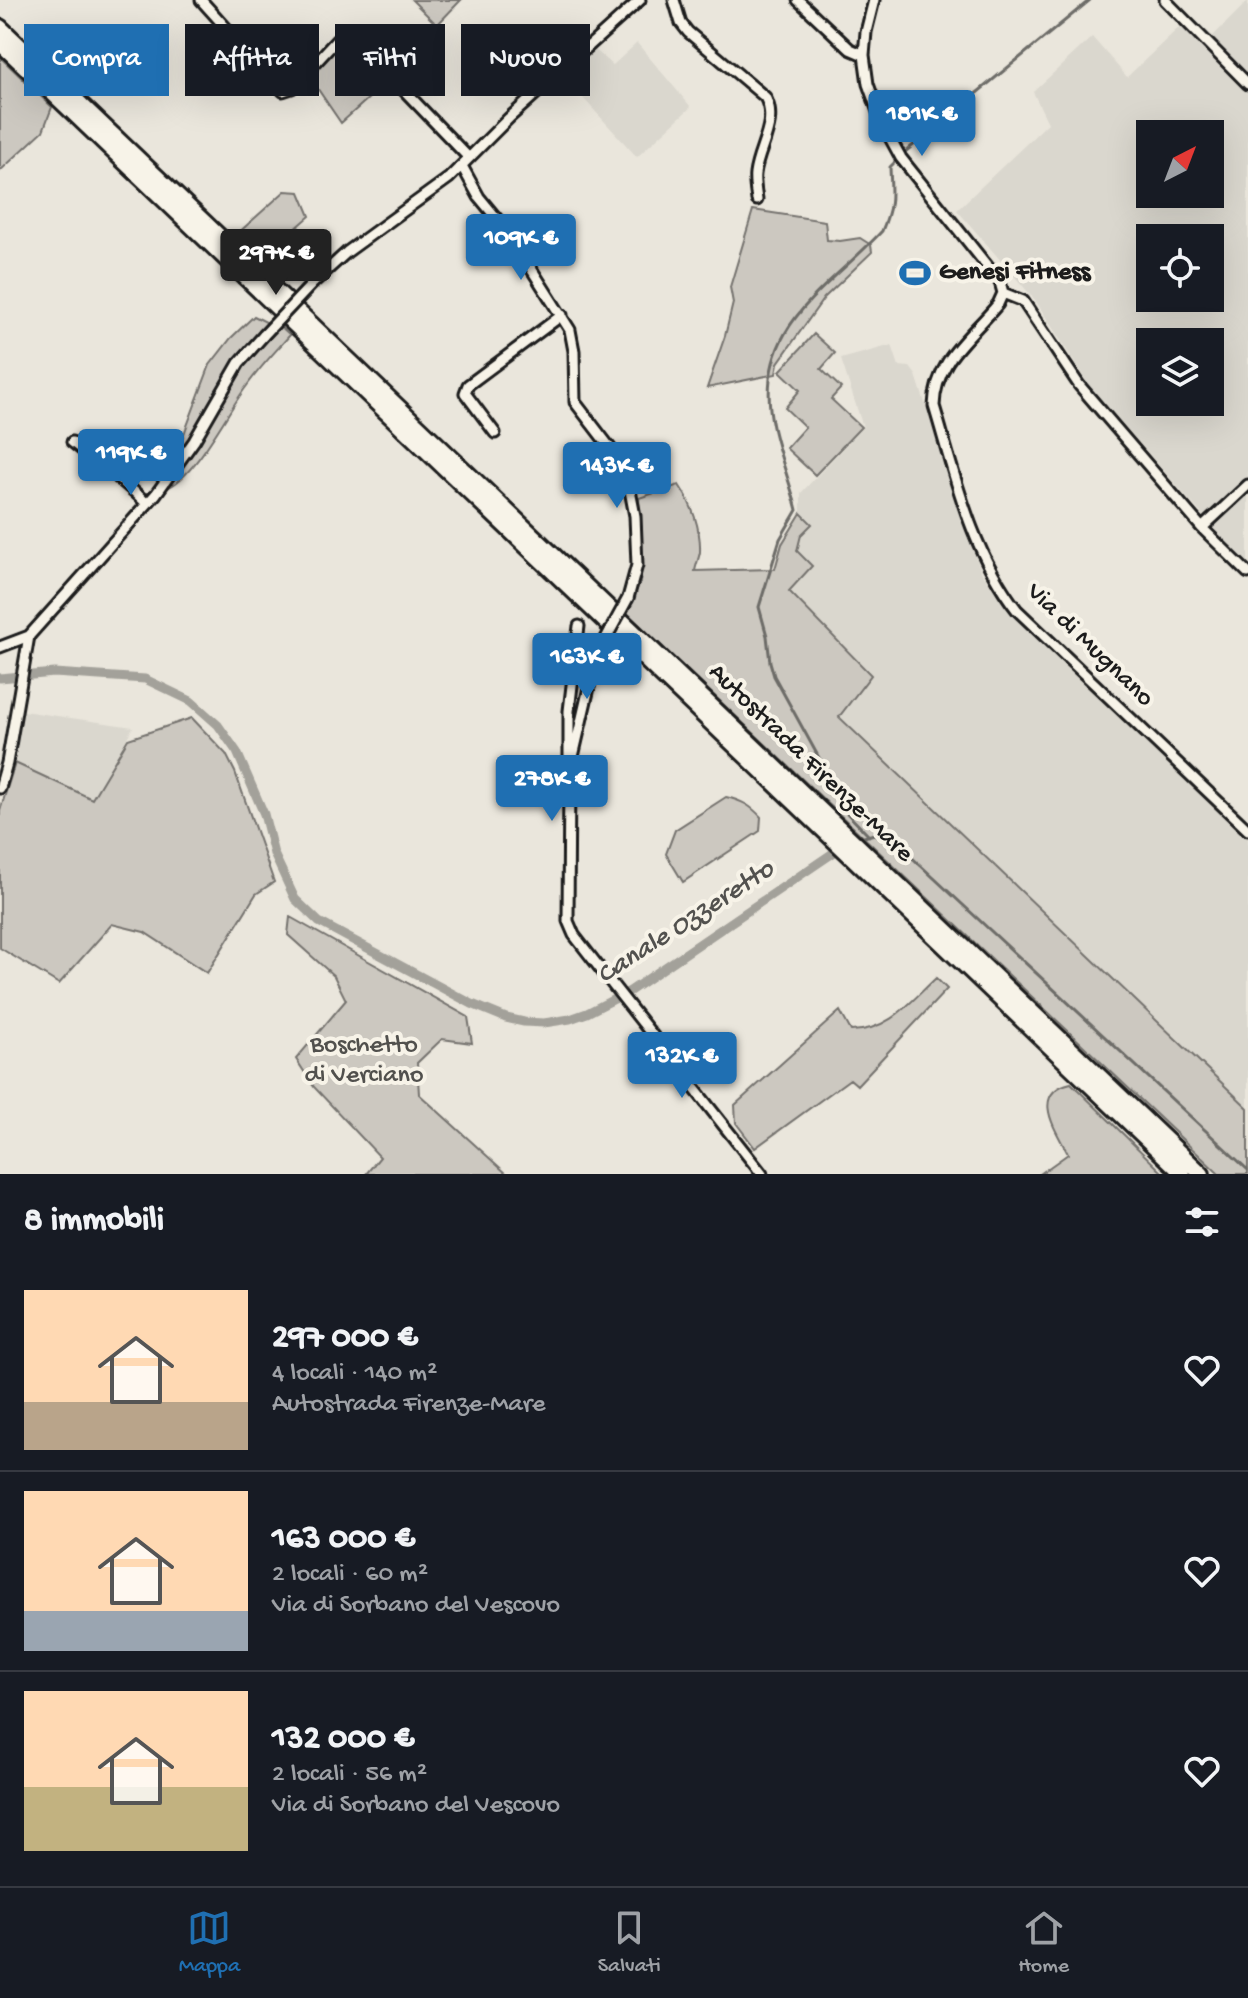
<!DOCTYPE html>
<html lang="it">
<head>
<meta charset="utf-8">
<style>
  body { margin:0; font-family:"Gochi Hand",sans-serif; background:#20242c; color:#f1f3f6; height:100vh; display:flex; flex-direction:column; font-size:30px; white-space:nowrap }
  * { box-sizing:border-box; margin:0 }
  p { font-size:26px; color:#9ea1a6 }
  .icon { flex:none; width:44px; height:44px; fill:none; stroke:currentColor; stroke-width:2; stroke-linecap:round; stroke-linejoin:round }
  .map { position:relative; height:1174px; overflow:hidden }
  .panel { display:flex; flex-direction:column; background:#171b24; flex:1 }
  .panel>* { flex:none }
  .hud { position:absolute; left:24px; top:24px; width:800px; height:72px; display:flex; gap:16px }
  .needle { width:52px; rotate:42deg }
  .controls { position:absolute; left:1136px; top:120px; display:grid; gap:16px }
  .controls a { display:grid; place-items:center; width:88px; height:88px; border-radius:0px; background:#171b24; box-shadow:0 8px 32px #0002; font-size:40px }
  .price { position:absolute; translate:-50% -68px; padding:0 18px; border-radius:8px; background:#1f6fb2; color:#fff; font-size:26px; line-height:52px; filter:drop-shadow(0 2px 4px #0008) }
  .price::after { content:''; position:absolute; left:50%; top:48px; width:24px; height:18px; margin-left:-12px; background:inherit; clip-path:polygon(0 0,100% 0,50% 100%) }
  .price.active { background:#222; color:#fff }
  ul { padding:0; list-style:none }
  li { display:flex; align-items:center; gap:24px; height:200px; padding:0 24px }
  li+li { border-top:2px solid #363941 }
  li span { display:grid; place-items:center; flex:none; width:224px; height:160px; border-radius:0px; color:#555 }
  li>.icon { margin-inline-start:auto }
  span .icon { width:96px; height:96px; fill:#fffc; stroke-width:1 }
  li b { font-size:34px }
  h2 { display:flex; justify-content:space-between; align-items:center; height:96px; padding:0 24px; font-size:34px }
  .chip { padding:0 28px; border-radius:0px; background:#171b24; box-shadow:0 8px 32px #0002; font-size:28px; line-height:72px }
  .chip.active { background:#1f6fb2; color:#fff }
  .tabs { display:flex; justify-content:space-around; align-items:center; height:112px; border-top:2px solid #363941; background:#171b24; font-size:22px; color:#9ea1a6 }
  .tabs a { display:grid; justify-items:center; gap:4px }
  .tabs .active { color:#1f6fb2 }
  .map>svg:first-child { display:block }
</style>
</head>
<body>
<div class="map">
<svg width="1248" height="1174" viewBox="0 0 1248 1174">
  <rect width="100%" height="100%" fill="#eae6dc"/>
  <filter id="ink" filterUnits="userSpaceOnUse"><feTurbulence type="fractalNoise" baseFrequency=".0125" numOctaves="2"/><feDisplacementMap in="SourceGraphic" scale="16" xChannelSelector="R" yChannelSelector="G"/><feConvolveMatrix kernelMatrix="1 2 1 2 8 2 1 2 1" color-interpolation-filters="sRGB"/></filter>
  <g filter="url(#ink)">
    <!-- built -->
    <path fill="#dad7ce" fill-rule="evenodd" d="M1248 1V565L1247 566 1088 384 1035 300 957 210 1048 123 1033 92 1092 37 1127 77 1191 16 1213 36ZM1150 134H1210V194H1150ZM1150 238H1210V298H1150ZM1150 342H1210V402H1150Z
      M637 43 691 107 637 157 562 75 593 48 613 65Z
      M892 345 899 366 910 367 916 375 968 537 982 573 992 587 1027 627 1248 836V1108L838 717 789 591 812 566 797 551 801 535 812 524 801 513V493L863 427 841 359Z
      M23 711 133 727 93 799 15 763Z"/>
    <!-- green -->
    <path fill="#ccc8c0" stroke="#74726e" stroke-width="2" d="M412 0H461L437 25Z
      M345 37 383 77 371 96 341 123 309 76Z
      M0 57 52 107 43 131 0 171Z
      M285 191 300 192 310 216 261 259 236 235Z
      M753 210 825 221 827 240 840 241 860 238 871 245 872 252 824 298 778 363 776 374 707 388 725 336 733 303 730 287Z
      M254 316 268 323 224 377 186 446 181 442 210 365 231 338Z
      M278 324 290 335C275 352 259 368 246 387 227 412 195 477 167 488L235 371Z
      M814 334 835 353 821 369 841 388 831 399 861 427 815 475 786 448 805 427 785 408 800 390 780 371Z
      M679 485C692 504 701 529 700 552 699 558 696 565 695 571L775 569 782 544 801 513 812 524 801 535 797 551 812 566 789 591 871 675 839 717 1248 1108V1174H1219L627 613 640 582 642 554 639 498Z
      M192 718 226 754 235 772 274 882 256 894 207 973 144 932 112 924 59 984 0 948V811L15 763 92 799 128 739Z
      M726 797C742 801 750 805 761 817L760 831 683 882 666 854 675 830Z
      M290 917 468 1017 472 1043 442 1039 417 1063 419 1094 507 1174H366L380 1157 314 1087 296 1059 346 1000 334 976 288 935Z
      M936 978 947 989 857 1085 850 1079 755 1148 736 1123 735 1105 840 1011 851 1031C890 1030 909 1003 936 978Z
      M1071 1083 1164 1174H1040L1068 1154C1056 1130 1029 1093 1071 1083Z"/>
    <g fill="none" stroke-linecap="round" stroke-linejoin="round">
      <!-- stream -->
      <path stroke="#6d6c68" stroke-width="3" d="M905 152 1090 0
        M869 836 837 803 829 776 774 676 770 662 767 636 759 607 780 539 797 510C790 482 779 455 773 427 751 328 825 292 882 231 894 202 891 196 890 167L895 162
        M864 837 874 834 891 838 1248 1170"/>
      <!-- canal -->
      <path stroke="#a3a19a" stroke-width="9" d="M0 678 54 673 145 679 191 701 218 725 237 752 264 814 274 854 295 899 319 922 472 1004 506 1018 524 1022 544 1023 570 1019 587 1013 630 991 833 853"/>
      <defs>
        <path id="minor" d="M201 0 283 91 292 88 346 30 469 158
          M674 0 681 23 688 32 765 97C779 122 758 148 755 174 754 182 756 192 757 200
          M798 0 850 49 864 55
          M874 0 866 32 864 55 868 84 882 123 901 158 1000 282 1003 293 998 304C971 337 935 360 934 406 955 476 971 551 1017 610L1248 830
          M1165 0 1248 84
          M462 166 479 197 508 232 570 330 574 351 575 402 621 462 628 480 635 516 637 565 628 598
          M313 283 347 252 449 178 509 118 640 0
          M1003 293 1023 301 1079 385 1202 528 1248 573
          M495 433 465 393 468 385 562 315
          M72 442C98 463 123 479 146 503
          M1202 528 1248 485
          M604 642 594 666 569 774 568 921 574 935 616 989 762 1174
          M0 647 29 636
          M569 759V711L579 626
          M0 788 7 763 29 636 156 494 194 441 239 363 264 335"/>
        <path id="highway" d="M0 27 1202 1174
          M0 43 1183 1174"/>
      </defs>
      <!-- minor casing -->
      <use href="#minor" stroke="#1c1c1c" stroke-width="15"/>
      <!-- highway casing -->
      <use href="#highway" stroke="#1c1c1c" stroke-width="20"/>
      <!-- minor -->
      <use href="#minor" stroke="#f7f3e8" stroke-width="9"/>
      <!-- highway -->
      <use href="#highway" stroke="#f7f3e8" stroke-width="14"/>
      <defs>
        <path id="minor-bridge" d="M264 335 313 283
          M604 642 628 598"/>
      </defs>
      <!-- minor-bridge casing -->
      <use href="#minor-bridge" stroke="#1c1c1c" stroke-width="15" stroke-linecap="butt"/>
      <!-- minor-bridge -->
      <use href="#minor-bridge" stroke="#f7f3e8" stroke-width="9"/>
    </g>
  </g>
  <!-- icons -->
  <defs>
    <symbol id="stadium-bare" viewBox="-9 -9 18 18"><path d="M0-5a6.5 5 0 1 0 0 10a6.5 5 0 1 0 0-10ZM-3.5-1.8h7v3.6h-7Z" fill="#1f6fb2" stroke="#f7f3e8" stroke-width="2.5" paint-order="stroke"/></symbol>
  </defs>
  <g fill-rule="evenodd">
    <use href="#stadium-bare" x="893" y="251" width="44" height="44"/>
  </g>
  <g text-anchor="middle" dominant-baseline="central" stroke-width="8" stroke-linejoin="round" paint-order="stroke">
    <!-- poi labels -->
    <g font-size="26" font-weight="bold" fill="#1c1c1c" stroke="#f7f3e8" text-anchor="start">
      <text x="939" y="273">Genesi Fitness</text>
    </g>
    <!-- street labels -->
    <g font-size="26" fill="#1c1c1c" stroke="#f7f3e8">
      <text transform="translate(1089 646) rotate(44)">Via di Mugnano</text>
      <text transform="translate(810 764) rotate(44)">Autostrada Firenze-Mare</text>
    </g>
    <!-- park labels -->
    <g font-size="26" fill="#51504d" stroke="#f7f3e8">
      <text x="364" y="1046">Boschetto<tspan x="364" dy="30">di Verciano</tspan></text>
    </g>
    <!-- water labels -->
    <g font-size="28" font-style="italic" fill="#52514e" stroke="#f7f3e8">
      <text transform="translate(686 923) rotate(-33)">Canale Ozzeretto</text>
    </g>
  </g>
</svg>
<div class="controls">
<a><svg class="needle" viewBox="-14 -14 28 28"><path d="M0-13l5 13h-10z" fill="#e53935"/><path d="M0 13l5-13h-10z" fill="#9ea1a6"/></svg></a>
<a><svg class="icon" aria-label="locate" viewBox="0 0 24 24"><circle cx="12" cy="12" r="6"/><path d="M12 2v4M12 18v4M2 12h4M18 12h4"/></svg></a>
<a><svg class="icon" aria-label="layers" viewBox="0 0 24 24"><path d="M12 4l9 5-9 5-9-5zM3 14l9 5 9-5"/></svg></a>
</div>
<b class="price" style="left:922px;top:158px">181K €</b>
<b class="price" style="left:521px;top:282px">109K €</b>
<b class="price active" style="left:276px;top:297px">297K €</b>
<b class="price" style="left:131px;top:497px">119K €</b>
<b class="price" style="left:617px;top:510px">143K €</b>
<b class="price" style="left:587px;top:701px">163K €</b>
<b class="price" style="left:552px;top:823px">278K €</b>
<b class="price" style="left:682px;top:1100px">132K €</b>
<div class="hud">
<a class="chip active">Compra</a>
<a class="chip">Affitta</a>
<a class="chip">Filtri</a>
<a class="chip">Nuovo</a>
</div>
</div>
<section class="panel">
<h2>8 immobili<svg class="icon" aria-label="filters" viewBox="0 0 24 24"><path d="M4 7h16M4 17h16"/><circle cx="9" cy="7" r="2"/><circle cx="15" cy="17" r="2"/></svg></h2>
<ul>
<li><span style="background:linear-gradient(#ffd9b3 70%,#b9a48a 0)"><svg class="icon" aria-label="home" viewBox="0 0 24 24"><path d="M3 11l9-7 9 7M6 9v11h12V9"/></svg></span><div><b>297 000 €</b><p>4 locali · 140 m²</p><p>Autostrada Firenze-Mare</p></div><svg class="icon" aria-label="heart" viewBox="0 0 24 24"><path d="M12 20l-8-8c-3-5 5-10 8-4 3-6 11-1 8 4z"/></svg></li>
<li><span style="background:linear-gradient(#ffd9b3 75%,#9aa5b1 0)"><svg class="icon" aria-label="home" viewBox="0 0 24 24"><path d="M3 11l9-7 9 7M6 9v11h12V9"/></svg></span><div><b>163 000 €</b><p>2 locali · 60 m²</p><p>Via di Sorbano del Vescovo</p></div><svg class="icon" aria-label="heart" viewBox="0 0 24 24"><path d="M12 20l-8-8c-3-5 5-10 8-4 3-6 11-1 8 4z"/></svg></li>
<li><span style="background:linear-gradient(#ffd9b3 60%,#c2b280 0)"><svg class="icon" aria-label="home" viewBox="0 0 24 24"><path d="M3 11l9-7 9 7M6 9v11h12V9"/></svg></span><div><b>132 000 €</b><p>2 locali · 56 m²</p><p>Via di Sorbano del Vescovo</p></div><svg class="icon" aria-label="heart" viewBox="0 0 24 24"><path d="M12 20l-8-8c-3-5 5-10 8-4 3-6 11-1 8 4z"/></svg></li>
</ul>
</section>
<nav class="tabs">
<a class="active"><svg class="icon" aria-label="map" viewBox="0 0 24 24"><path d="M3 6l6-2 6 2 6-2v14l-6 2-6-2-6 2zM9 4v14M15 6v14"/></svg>Mappa</a>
<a><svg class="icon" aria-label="saved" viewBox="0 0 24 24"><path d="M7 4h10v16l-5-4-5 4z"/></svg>Salvati</a>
<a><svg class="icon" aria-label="home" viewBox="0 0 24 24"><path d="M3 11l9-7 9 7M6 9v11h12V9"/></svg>Home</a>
</nav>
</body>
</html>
